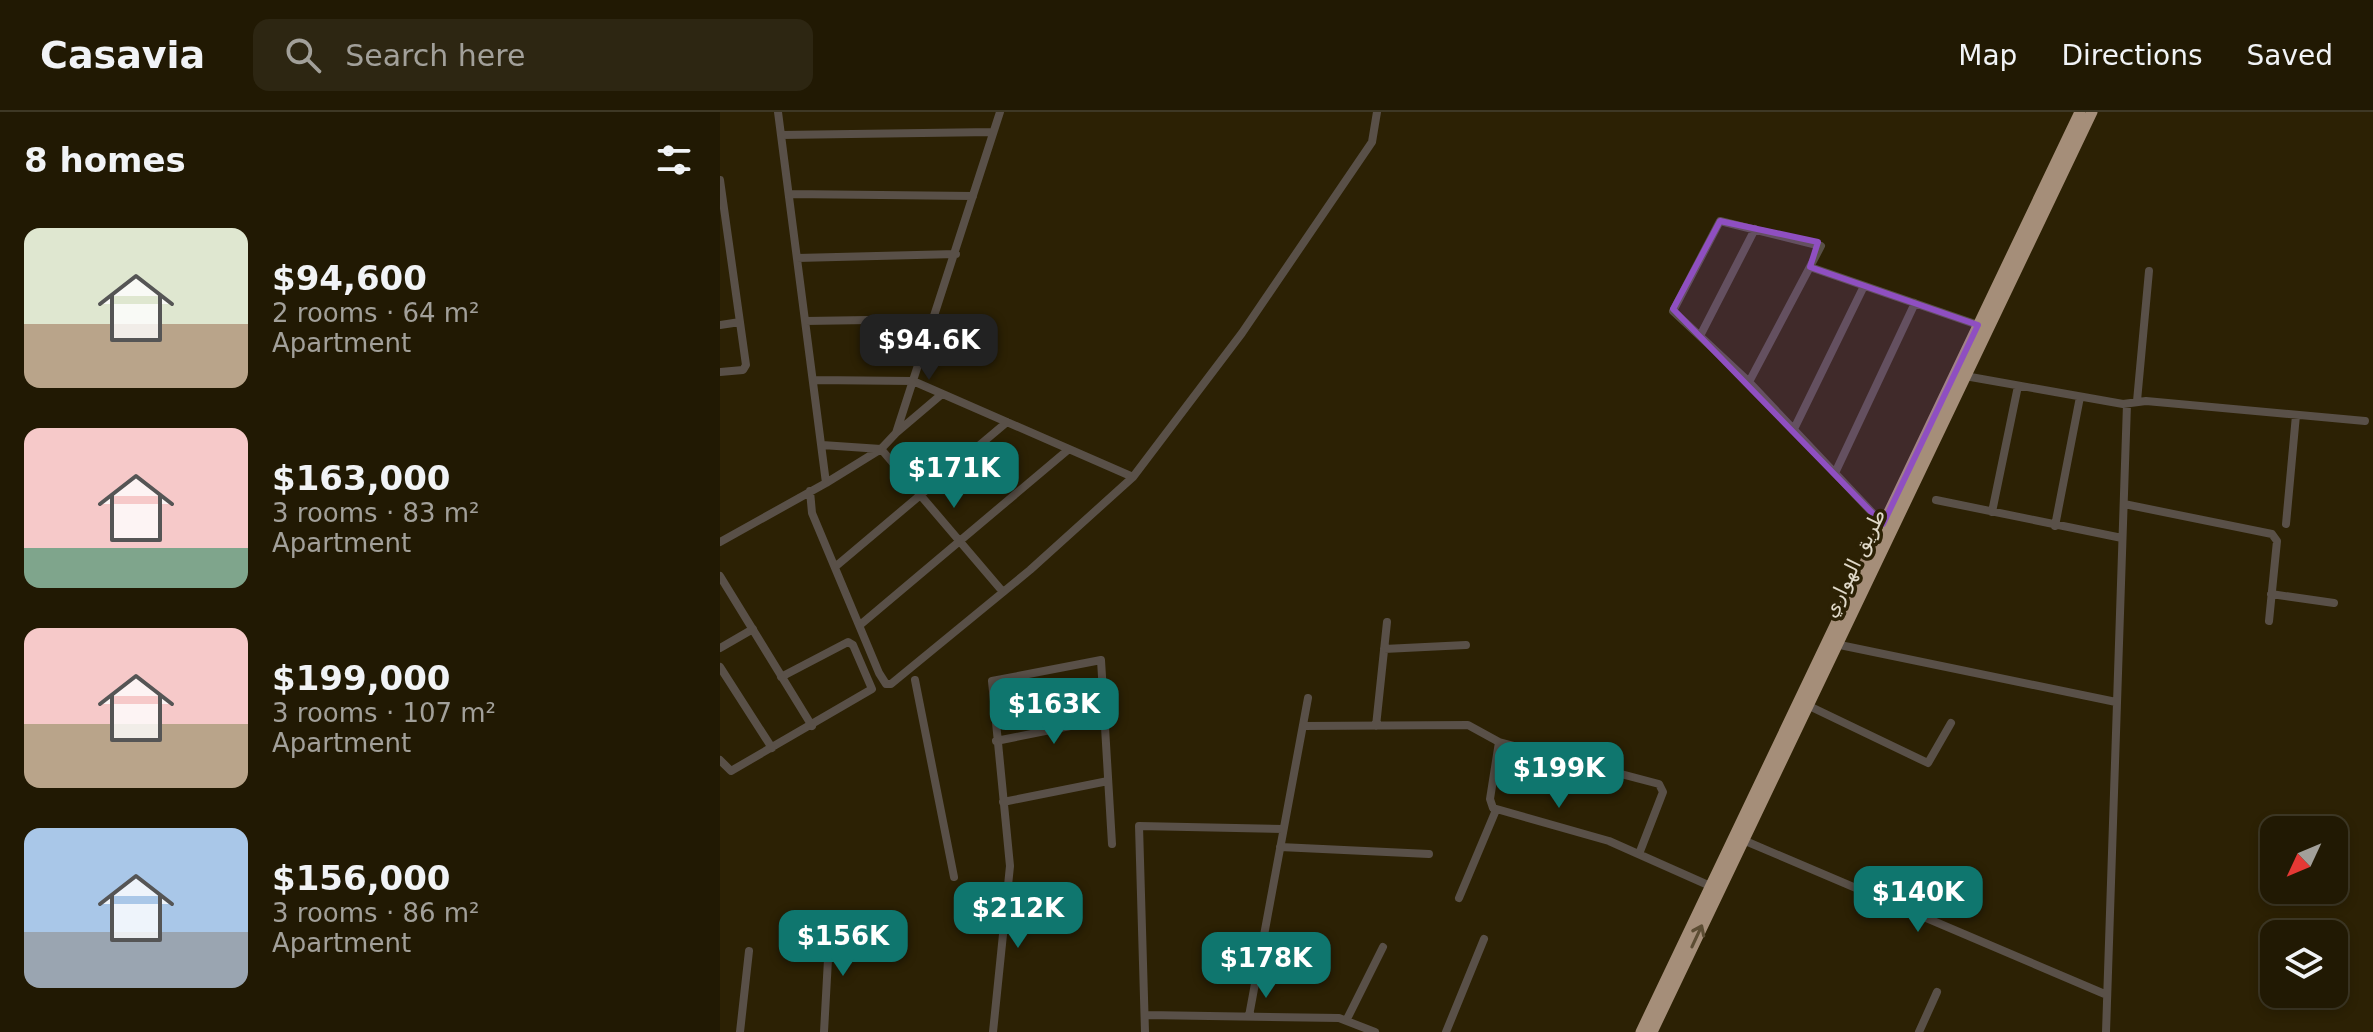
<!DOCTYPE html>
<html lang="en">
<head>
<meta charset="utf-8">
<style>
  body { margin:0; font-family:"DejaVu Sans",Vazirmatn,sans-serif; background:#2d2612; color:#f1f3f6; height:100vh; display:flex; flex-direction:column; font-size:30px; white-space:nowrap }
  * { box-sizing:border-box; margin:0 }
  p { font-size:26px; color:#a2a09a }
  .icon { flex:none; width:44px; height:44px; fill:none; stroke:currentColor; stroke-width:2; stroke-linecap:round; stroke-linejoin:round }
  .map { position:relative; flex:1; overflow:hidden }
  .side { display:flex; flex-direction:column; background:#211903; width:720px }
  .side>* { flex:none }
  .needle { width:52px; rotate:226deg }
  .fabs { position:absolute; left:1540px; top:704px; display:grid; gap:16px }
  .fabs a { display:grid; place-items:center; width:88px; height:88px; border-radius:16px; background:#211903; box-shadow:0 4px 12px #0003,0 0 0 2px #3e3825; font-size:40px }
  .price { position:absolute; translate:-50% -68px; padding:0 18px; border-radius:16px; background:#0f766e; color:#fff; font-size:26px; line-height:52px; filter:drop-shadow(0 2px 4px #0008) }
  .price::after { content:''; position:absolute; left:50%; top:48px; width:24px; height:18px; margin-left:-12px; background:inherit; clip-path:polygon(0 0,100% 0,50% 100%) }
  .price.selected { background:#222; color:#fff }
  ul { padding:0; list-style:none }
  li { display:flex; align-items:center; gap:24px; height:200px; padding:0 24px }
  li span { display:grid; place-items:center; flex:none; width:224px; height:160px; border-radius:16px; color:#555 }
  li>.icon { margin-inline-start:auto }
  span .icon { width:96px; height:96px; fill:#fffc; stroke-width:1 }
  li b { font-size:34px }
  h2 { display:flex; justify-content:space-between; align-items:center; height:96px; padding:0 24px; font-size:34px }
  header { display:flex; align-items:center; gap:48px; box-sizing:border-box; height:112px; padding:0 40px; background:#211903; border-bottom:2px solid #3e3825 }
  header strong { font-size:38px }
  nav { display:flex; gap:44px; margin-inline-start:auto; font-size:28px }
  .search { width:560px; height:72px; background:#2d2612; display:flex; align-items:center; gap:20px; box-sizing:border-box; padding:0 28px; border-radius:16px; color:#a2a09a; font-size:30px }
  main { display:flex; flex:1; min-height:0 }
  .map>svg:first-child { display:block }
</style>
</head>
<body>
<header>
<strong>Casavia</strong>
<div class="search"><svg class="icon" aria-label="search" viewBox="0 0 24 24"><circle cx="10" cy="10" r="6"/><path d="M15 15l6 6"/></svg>Search here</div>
<nav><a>Map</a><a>Directions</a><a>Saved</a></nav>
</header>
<main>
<section class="side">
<h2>8 homes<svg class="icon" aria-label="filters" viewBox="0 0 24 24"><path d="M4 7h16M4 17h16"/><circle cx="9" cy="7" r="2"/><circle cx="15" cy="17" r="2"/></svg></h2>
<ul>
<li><span style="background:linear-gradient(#dfe7d0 60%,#b9a48a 0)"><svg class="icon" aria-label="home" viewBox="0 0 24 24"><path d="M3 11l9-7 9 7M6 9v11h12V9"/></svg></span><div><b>$94,600</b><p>2 rooms · 64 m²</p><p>Apartment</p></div></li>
<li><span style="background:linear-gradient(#f6c9c9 75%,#7fa58c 0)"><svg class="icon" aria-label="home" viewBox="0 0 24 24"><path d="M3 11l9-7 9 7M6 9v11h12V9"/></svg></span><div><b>$163,000</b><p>3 rooms · 83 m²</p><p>Apartment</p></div></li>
<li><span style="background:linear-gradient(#f6c9c9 60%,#b9a48a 0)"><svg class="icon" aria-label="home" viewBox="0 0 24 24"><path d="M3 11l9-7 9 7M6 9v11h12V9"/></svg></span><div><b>$199,000</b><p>3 rooms · 107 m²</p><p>Apartment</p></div></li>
<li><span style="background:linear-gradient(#a9c7e8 65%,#9aa5b1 0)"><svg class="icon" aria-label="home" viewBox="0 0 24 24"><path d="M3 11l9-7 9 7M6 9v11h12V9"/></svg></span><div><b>$156,000</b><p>3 rooms · 86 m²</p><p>Apartment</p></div></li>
</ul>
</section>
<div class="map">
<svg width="1653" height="920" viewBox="0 0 1653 920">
  <rect width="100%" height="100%" fill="#2c2104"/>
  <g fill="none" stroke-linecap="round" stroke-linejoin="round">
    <!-- minor -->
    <path stroke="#595048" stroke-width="8" d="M58 0 106 371
      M61 23 273 20
      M0 68 26 253 23 258 0 260
      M69 82 253 84
      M77 146 236 142
      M1090 155 1258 213
      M85 209 214 207
      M0 213 20 210
      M980 224 1035 117
      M1245 264 1403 292 1426 289 1645 309
      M93 268 193 269 413 365
      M1029 270 1101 134 1000 109 953 199 1029 270 1163 412
      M1417 289 1429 159
      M1074 317 1144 174
      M176 321 222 282
      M102 333 161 337 283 480
      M1115 361 1195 191
      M90 379 92 401 159 561 166 572H171L310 458 413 365 522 221 652 30 657 0
      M1216 388 1402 426
      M1404 392 1552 422 1557 429 1549 509
      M1272 400 1298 274
      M1566 412 1576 303
      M1335 414 1360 285
      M0 430 106 371 161 337 176 321 280 0
      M115 455 287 310
      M0 464 92 614
      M1551 482 1614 491
      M140 513 349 337
      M1115 532 1396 590
      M0 536 33 517
      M664 537 746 533
      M0 555 52 636
      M195 568 234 765
      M1087 593 1208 651 1231 611
      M583 614 748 613 779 630 770 687 773 696 889 729 988 773
      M656 614 667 510
      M276 629 385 607
      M779 630 939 672 943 680 919 742
      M0 648 11 659 152 577 133 533 128 530 61 565
      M283 690 388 669
      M1023 728 1387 883
      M560 735 709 742
      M739 786 776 698
      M426 903 619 906 655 920
      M529 904 588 586
      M627 907 663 835
      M20 920 29 839
      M104 920 110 811
      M273 920 290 754 272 569 381 548 392 732
      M425 920 419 714 563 717
      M726 920 764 827
      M1199 920 1217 880
      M1386 920 1407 292"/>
    <!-- highway -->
    <path stroke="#a58e79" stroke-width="11" d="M921 920 1360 0
      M932 920 1372 0"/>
  </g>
  <!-- one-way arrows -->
  <defs><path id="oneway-shaft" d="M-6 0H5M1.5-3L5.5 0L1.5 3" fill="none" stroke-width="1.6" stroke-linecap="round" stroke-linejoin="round" transform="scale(2)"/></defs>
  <use stroke="#5c4d33" href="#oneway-shaft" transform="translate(977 824) rotate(-65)"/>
  <!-- marked area -->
  <path fill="#8f4fc1" fill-opacity="0.2" stroke="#8f4fc1" stroke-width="6" stroke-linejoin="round" d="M1000 109 1098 130 1090 155 1258 213 1163 412 953 197Z"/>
  <g text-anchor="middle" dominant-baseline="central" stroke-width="7" stroke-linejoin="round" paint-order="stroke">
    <!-- street labels -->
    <g font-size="20" fill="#e0d9c9" stroke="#2c2104">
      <text transform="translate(1134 451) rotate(-64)">طريق الهواري</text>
    </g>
  </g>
</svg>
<div class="fabs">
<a><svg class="needle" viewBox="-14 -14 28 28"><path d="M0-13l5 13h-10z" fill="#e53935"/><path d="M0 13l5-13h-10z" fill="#a2a09a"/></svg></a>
<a><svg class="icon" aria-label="layers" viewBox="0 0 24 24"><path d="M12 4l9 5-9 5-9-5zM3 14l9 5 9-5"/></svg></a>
</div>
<b class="price selected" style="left:209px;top:270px">$94.6K</b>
<b class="price" style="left:234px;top:398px">$171K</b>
<b class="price" style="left:334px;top:634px">$163K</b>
<b class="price" style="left:839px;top:698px">$199K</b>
<b class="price" style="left:1198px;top:822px">$140K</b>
<b class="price" style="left:298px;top:838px">$212K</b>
<b class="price" style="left:123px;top:866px">$156K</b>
<b class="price" style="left:546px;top:888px">$178K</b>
</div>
</main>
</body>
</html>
